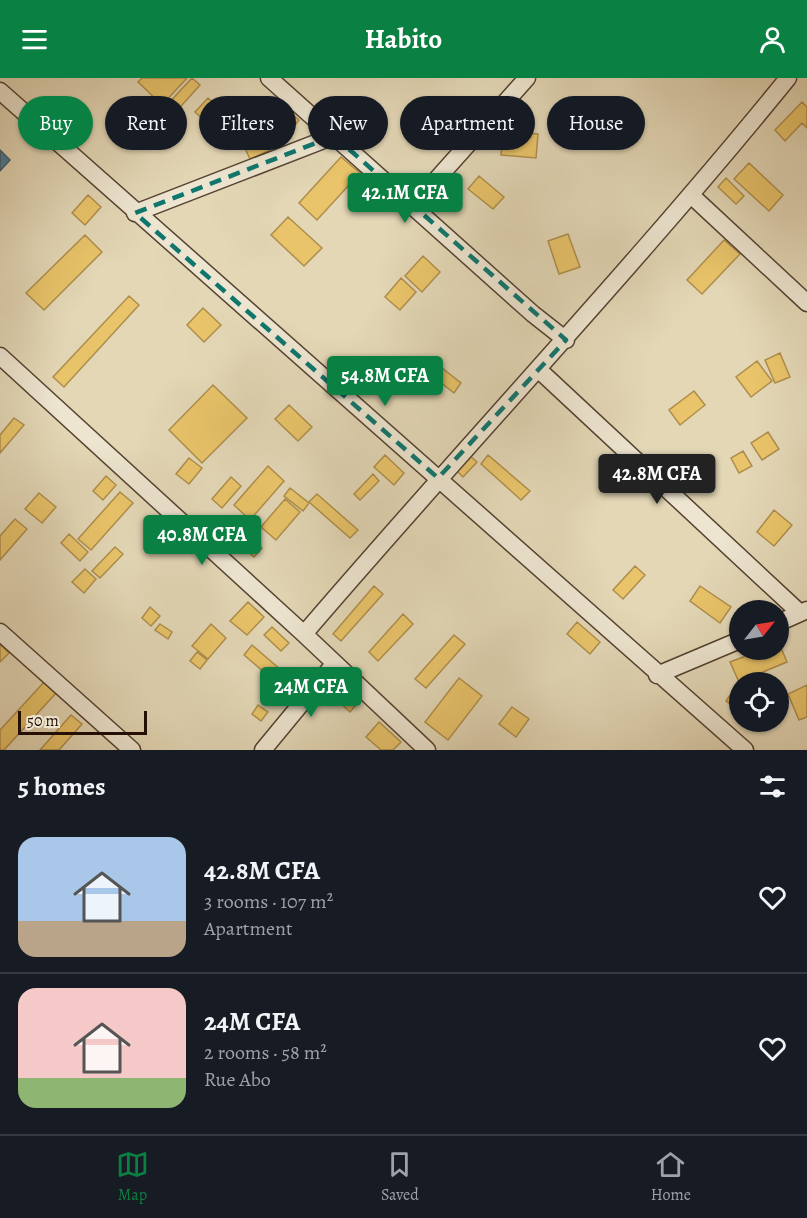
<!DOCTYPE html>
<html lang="en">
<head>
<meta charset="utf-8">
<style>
  body { margin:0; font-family:Alegreya,serif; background:#242831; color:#f1f3f6; height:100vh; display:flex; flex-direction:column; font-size:22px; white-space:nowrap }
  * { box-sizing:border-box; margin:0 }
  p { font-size:20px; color:#9ea1a6 }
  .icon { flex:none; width:33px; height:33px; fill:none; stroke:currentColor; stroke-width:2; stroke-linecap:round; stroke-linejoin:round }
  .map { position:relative; height:672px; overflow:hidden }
  .side { display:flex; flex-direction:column; background:#171b24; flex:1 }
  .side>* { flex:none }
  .banner { position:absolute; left:18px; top:18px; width:771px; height:54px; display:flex; gap:12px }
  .needle { width:39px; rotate:59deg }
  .buttons { position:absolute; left:729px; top:522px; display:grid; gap:12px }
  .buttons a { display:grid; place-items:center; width:60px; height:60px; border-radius:50%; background:#171b24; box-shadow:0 2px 4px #0004; font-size:30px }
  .scale { position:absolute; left:18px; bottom:15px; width:129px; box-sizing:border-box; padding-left:6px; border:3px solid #261005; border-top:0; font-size:16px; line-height:21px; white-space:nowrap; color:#261005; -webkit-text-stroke:4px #ede5d0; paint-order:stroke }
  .price { position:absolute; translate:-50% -51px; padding:0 14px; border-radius:6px; background:#0b8043; color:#fff; font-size:20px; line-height:39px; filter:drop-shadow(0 2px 3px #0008) }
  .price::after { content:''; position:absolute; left:50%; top:36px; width:18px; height:14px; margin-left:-9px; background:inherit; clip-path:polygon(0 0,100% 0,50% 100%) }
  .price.active { background:#222; color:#fff }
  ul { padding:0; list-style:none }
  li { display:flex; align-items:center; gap:18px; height:150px; padding:0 18px }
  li+li { border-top:2px solid #363941 }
  li span { display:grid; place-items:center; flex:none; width:168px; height:120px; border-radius:18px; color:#555 }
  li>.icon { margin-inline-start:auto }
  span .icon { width:72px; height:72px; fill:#fffc; stroke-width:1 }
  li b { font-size:26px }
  h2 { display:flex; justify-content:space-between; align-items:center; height:72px; padding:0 18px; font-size:26px }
  .tag { padding:0 21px; border-radius:27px; background:#171b24; box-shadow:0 2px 4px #0004; font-size:21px; line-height:54px }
  .tag.active { background:#0b8043; color:#fff }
  header { display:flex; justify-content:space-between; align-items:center; height:78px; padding:0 18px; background:#0b8043; color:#fff; font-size:27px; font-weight:600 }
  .menu { display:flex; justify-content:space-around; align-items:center; height:84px; border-top:2px solid #363941; background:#171b24; font-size:16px; color:#9ea1a6 }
  .menu a { display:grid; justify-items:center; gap:3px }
  .menu .active { color:#0b8043 }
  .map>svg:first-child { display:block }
</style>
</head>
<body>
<header><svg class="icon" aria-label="menu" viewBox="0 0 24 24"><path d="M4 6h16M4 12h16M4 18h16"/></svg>Habito<svg class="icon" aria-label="person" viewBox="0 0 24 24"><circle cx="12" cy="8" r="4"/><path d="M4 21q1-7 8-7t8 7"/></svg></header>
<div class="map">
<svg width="807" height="672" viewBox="0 0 807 672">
  <rect width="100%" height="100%" fill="#e3d7b6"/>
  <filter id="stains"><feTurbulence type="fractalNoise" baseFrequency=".00333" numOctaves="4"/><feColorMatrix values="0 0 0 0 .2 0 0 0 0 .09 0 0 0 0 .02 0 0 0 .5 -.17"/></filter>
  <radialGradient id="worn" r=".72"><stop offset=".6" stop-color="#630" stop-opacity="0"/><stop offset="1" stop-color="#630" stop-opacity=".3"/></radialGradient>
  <!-- homes -->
  <path fill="#e9c46a" stroke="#ae8e4c" stroke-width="1.5" d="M142 0H187L162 27 138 4Z
    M192 0 200 7 174 36 166 28Z
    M152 20 172 37 159 53 140 36Z
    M208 20 217 28 204 42 195 34Z
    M273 20 299 42 291 52 265 30Z
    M623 24 640 36 632 46 616 34Z
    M802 24 807 29V50L802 45 785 63 775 52Z
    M503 53 538 56 536 80 501 77Z
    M264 58 270 72 250 81 244 68Z
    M341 79 360 95 317 142 299 125Z
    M749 85 783 117 769 133 734 101Z
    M479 98 504 119 493 131 468 111Z
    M726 100 744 118 736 126 718 109Z
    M88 117 101 129 85 147 72 135Z
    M288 139 322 170 304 188 271 157Z
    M568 156 580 189 559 196 548 163Z
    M85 157 102 174 44 232 26 215Z
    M724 162 740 176 702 216 687 202Z
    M423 178 440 194 422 214 405 198Z
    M401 200 416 214 400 232 385 219Z
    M129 218 139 227 64 309 53 299Z
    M203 230 221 247 204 264 187 247Z
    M780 275 790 299 775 305 765 282Z
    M757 283 772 303 751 319 736 299Z
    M442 290 461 305 454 315 435 300Z
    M213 307 247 340 202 385 169 352Z
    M694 313 705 327 680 347 669 332Z
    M289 327 312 349 298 363 275 341Z
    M14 340 24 347 0 375V357Z
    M768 354 779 371 762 382 751 365Z
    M743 373 752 388 739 395 731 380Z
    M385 377 404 395 394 407 374 389Z
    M469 377 477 384 463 399 456 392Z
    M488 377 530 413 521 422 481 386Z
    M189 380 202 390 189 406 176 396Z
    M268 388 284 403 250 442 234 427Z
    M373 396 379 403 360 422 354 416Z
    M106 398 116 407 103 422 93 413Z
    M231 399 241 408 222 430 212 421Z
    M290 410 309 425 303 433 284 418Z
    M120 414 133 425 91 472 78 461Z
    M39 415 56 429 42 445 25 431Z
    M317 416 358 452 350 460 309 424Z
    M285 421 300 434 276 462 261 449Z
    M774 432 792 447 774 468 757 454Z
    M15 441 27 451 0 482V458Z
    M231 444 262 470 254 479 224 453Z
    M69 456 88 474 80 483 61 465Z
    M115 469 123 476 100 500 92 493Z
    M635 488 645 497 623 521 613 512Z
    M85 491 96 501 84 515 72 504Z
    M374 508 383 516 341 563 333 556Z
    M700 508 731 529 720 545 690 523Z
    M248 524 264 539 247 557 230 543Z
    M150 529 160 538 151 548 142 540Z
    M403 536 413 546 378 583 369 574Z
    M577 544 600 564 590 576 567 556Z
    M160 546 172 554 168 561 155 552Z
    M211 546 226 560 208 581 192 568Z
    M272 549 289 565 281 573 264 557Z
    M454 557 465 566 426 610 415 601Z
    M779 565 787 584 739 604 730 584 762 572H778Z
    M0 566 9 575 0 584Z
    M252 567 295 604 287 614 244 577Z
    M197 574 207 582 200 591 190 583Z
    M459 600 482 618 448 662 425 644Z
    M44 604 56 615 4 672H0V652Z
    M807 607V639L799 642 788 616Z
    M733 613 740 618V633L726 623Z
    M341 615 356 627 350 634 336 621Z
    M258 627 268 634 261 643 252 636Z
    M512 629 529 641 516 659 499 646Z
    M71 637 82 646 59 672H40Z
    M379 644 401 664 393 672H381L366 659Z"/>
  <!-- public -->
  <path fill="#457b9d" stroke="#3c5b6f" stroke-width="1.5" d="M0 72 10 82 0 93Z"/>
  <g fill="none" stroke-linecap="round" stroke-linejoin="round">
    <defs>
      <path id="minor" d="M269 0 533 236 566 262
        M0 13 745 672
        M692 118 807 225
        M412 129 527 0
        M135 135 334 58
        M0 278 304 556 427 672
        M539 292 800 535
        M778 545 807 532
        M0 554 132 672
        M304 556C464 369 633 191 788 0
        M657 597 740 562
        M263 672 334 586"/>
    </defs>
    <!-- minor casing -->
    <use href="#minor" stroke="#554231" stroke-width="19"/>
    <!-- minor -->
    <use href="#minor" stroke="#ede5d0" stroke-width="16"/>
  </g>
  <!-- marked area -->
  <path fill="none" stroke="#0f766e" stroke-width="4.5" stroke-dasharray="12 8" stroke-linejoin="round" d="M334 58 566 262 438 400 135 135Z"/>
  <rect width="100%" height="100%" filter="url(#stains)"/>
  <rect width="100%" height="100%" fill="url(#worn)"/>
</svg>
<div class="buttons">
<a><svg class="needle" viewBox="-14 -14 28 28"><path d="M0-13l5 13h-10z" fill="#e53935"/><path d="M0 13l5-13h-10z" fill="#9ea1a6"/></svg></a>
<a><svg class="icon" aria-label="locate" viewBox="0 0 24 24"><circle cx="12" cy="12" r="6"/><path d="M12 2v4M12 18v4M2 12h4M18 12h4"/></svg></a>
</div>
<div class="scale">50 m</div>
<b class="price" style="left:405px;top:146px">42.1M CFA</b>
<b class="price" style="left:385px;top:329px">54.8M CFA</b>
<b class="price active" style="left:657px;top:427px">42.8M CFA</b>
<b class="price" style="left:202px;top:488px">40.8M CFA</b>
<b class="price" style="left:311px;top:640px">24M CFA</b>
<div class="banner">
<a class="tag active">Buy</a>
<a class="tag">Rent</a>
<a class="tag">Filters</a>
<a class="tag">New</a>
<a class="tag">Apartment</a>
<a class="tag">House</a>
</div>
</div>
<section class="side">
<h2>5 homes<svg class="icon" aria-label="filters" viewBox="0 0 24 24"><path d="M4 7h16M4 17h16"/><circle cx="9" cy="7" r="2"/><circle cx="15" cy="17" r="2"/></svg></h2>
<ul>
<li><span style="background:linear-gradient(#a9c7e8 70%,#b9a48a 0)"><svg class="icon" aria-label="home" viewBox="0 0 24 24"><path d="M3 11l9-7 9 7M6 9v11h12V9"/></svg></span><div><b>42.8M CFA</b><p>3 rooms · 107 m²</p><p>Apartment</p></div><svg class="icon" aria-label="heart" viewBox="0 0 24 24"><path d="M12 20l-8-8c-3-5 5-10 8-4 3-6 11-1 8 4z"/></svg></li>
<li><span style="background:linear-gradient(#f6c9c9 75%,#8fb573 0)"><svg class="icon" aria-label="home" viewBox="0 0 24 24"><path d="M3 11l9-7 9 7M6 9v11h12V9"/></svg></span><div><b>24M CFA</b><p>2 rooms · 58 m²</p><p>Rue Abo</p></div><svg class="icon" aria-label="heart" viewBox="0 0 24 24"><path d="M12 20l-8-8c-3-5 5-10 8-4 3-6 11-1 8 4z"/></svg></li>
</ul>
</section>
<nav class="menu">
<a class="active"><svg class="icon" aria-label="map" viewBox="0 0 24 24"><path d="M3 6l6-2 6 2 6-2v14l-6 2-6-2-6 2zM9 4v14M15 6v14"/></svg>Map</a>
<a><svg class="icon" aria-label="saved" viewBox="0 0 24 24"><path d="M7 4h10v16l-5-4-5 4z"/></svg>Saved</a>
<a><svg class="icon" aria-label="home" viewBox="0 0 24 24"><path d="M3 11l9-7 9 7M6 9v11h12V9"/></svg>Home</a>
</nav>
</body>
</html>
